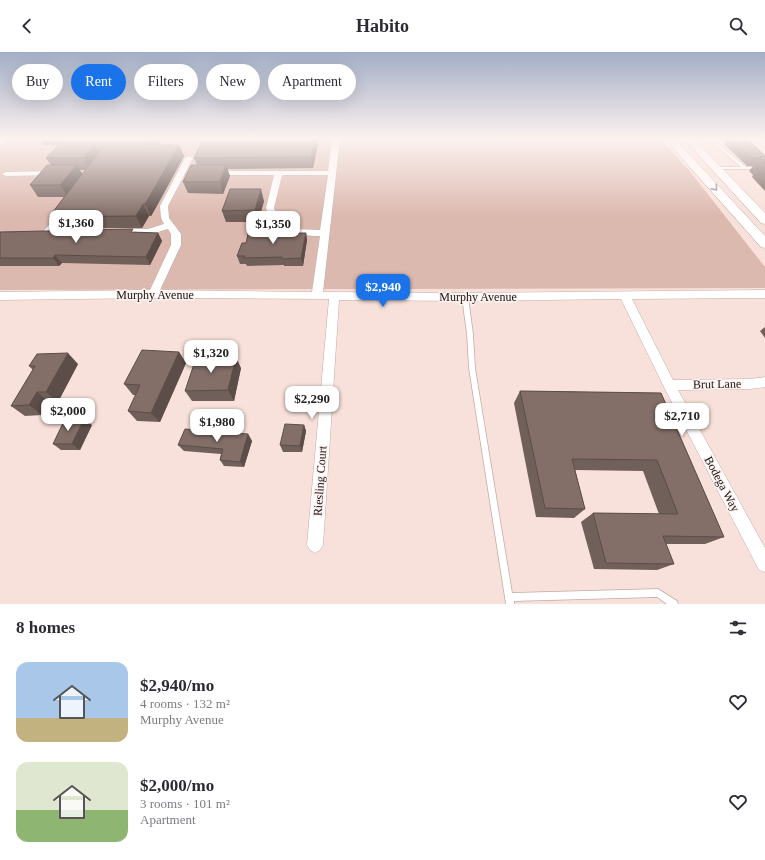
<!DOCTYPE html>
<html lang="en">
<head>
<meta charset="utf-8">
<style>
  body { margin:0; font-family:Georgia,serif; background:#f7f7f7; color:#2b2b33; height:100vh; display:flex; flex-direction:column; font-size:15px; white-space:nowrap }
  * { box-sizing:border-box; margin:0 }
  p { font-size:13px; color:#7c7c81 }
  .icon { flex:none; width:22px; height:22px; fill:none; stroke:currentColor; stroke-width:2; stroke-linecap:round; stroke-linejoin:round }
  .map { position:relative; height:552px; overflow:hidden }
  .panel { display:flex; flex-direction:column; background:#fff; flex:1 }
  .panel>* { flex:none }
  .hud { position:absolute; left:12px; top:12px; width:400px; height:36px; display:flex; gap:8px }
  .price { position:absolute; translate:-50% -34px; padding:0 9px; border-radius:8px; background:#fff; color:#222; font-size:13px; line-height:26px; filter:drop-shadow(0 1px 2px #0008) }
  .price::after { content:''; position:absolute; left:50%; top:24px; width:12px; height:9px; margin-left:-6px; background:inherit; clip-path:polygon(0 0,100% 0,50% 100%) }
  .price.current { background:#1a73e8; color:#fff }
  ul { padding:0; list-style:none }
  li { display:flex; align-items:center; gap:12px; height:100px; padding:0 16px }
  li span { display:grid; place-items:center; flex:none; width:112px; height:80px; border-radius:12px; color:#555 }
  li>.icon { margin-inline-start:auto }
  span .icon { width:48px; height:48px; fill:#fffc; stroke-width:1 }
  li b { font-size:17px }
  h2 { display:flex; justify-content:space-between; align-items:center; height:48px; padding:0 16px; font-size:17px }
  .tag { padding:0 14px; border-radius:18px; background:#fff; box-shadow:0 4px 16px #0002; font-size:14px; line-height:36px }
  .tag.current { background:#1a73e8; color:#fff }
  header { display:flex; justify-content:space-between; align-items:center; height:52px; padding:0 16px; background:#fff; font-size:18px; font-weight:600 }
  .map>svg:first-child { display:block }
</style>
</head>
<body>
<header><svg class="icon" aria-label="back" viewBox="0 0 24 24"><path d="M15 5l-7 7 7 7"/></svg>Habito<svg class="icon" aria-label="search" viewBox="0 0 24 24"><circle cx="10" cy="10" r="6"/><path d="M15 15l6 6"/></svg></header>
<div class="map">
<svg width="765" height="552" viewBox="0 0 765 552">
  <rect width="100%" height="100%" fill="#f9e1db"/>
  <!-- green -->
  <path fill="#dcb9af" d="M9 87H660L688 117 765 215V236L0 238V94Z"/>
  <g fill="none" stroke-linecap="round" stroke-linejoin="round">
    <defs>
      <path id="service" d="M709 87H713L746 115H765V117H716L715 116 717 115H741L722 99Z
        M465 243 468 245 473 282 475 316 512 541 658 537 677 549 678 552H667L657 545 514 549V552H506L469 316 467 282 462 245Z"/>
      <path id="minor" d="M0 87H9L0 93Z
        M332 87H340L323 240 465 241 765 238V246L632 247 673 328 750 327 765 325V335L750 337 678 338 765 496V520L759 518 665 337 621 247 465 249 339 248 323 493 320 498 315 501 310 498 307 493 329 247 153 246 0 248V240L150 238 171 193V182L168 177C158 180 137 188 129 180L133 177H148L164 172 161 166 160 154 185 106 189 104 193 106 168 154 169 166 181 182V193L160 238 312 240 320 184C298 184 272 182 266 156L274 123H214L210 121 214 119H328ZM282 123H328L320 178 295 177 285 172 277 163 274 156Z
        M53 119H56V123L6 124 2 122 6 120Z
        M63 158 67 161 66 163 50 183H44L42 181 44 179 60 159Z"/>
      <path id="secondary" d="M665 87H675L765 184V196L761 195Z
        M684 87H694L765 161V172L761 171Z"/>
    </defs>
    <!-- service casing -->
    <use href="#service" stroke="#c2aba4" stroke-width="1.5"/>
    <!-- minor casing -->
    <use href="#minor" stroke="#c2aba4" stroke-width="1"/>
    <!-- secondary casing -->
    <use href="#secondary" stroke="#c2aba4" stroke-width="1"/>
    <!-- service -->
    <use href="#service" fill="#fff" fill-rule="evenodd"/>
    <!-- minor -->
    <use href="#minor" fill="#fff" fill-rule="evenodd"/>
    <!-- secondary -->
    <use href="#secondary" fill="#fff" fill-rule="evenodd"/>
  </g>
  <!-- wall -->
  <path fill="#715f59" fill-rule="evenodd" d="M39 87H162L158 93H179L184 104 157 154 151 164H149L142 176H58L49 165 64 145H38L30 133 51 113 46 106 59 93H43ZM80 118H86L82 122Z
    M203 87H319L313 116 227 117 230 124 223 142 188 141 183 130 197 113 194 106Z
    M727 87H747L765 104V139L752 125 753 123 749 119 753 114H747L724 92Z
    M264 149 258 170H226L222 159Z
    M284 178V181H306L307 188 303 214H284V213L247 214 246 212H240L237 204 246 191Z
    M0 180H135L158 181 162 189 150 213 62 211 59 214H0Z
    M765 275V286L760 279Z
    M179 300 186 311 160 370 137 369 128 359 136 343H133L124 332Z
    M78 312 58 350H49L42 363 25 364 11 354 33 318 29 314Z
    M241 316 234 349H192L185 339Z
    M520 339 661 341 724 485 705 492H666L674 512 657 518 594 517 581 470 593 461 659 462 643 419 575 418 585 457 574 466 536 465 514 351Z
    M92 373 80 398H61L53 392Z
    M304 373 306 379 302 400H283L280 393Z
    M248 382 252 389 244 415 224 414 220 408 221 402 184 399 178 393Z"/>
  <!-- shaded-wall -->
  <path fill="#5c4d49" d="M150 87H162L151 104 146 93Z
    M315 87H319L313 116 311 105Z
    M94 93 100 104 90 118 84 106Z
    M179 93 184 104 151 164 145 152Z
    M77 113 84 125 68 145 60 133Z
    M226 113 230 124 223 142 220 130Z
    M261 137 264 149 258 170 255 158Z
    M143 152 149 164 142 176 136 164Z
    M158 181 162 189 150 213 146 205Z
    M306 181 307 188 303 214 301 206Z
    M55 203 62 211 59 214 53 206Z
    M179 300 186 311 160 370 151 361Z
    M68 301 78 312 58 350 46 340Z
    M236 305 241 316 234 349 228 338Z
    M37 340 49 350 42 363 29 353Z
    M84 367 92 373 80 398 72 392Z
    M304 373 306 379 302 400 300 394Z
    M248 382 252 389 244 415 240 410Z"/>
  <!-- building -->
  <path fill="#836e68" stroke="#5c4d49" d="M65 87H150L146 93H179L151 142 145 152H143L136 164 49 165 103 95 101 92 94 93 84 106H46Z
    M203 87H315L311 105 194 106Z
    M731 87H747L765 104 759 105 758 106H752Z
    M765 104V110L759 105Z
    M47 113H77L60 133H30Z
    M191 113H226L220 130H183Z
    M230 137H261L255 158 222 159Z
    M133 177 131 180 158 181 146 205 55 203 53 206H0V180Z
    M249 178H284L283 181H306L301 206 282 207V205L244 206 245 204H237L242 191H246Z
    M142 298 179 300 151 361 128 359 140 333 124 332Z
    M68 301 46 340H37L29 353 11 354 35 314H29L37 302Z
    M236 305 228 338 185 339 196 306Z
    M520 339 661 341 724 485 663 484 674 512 606 511 593 461 678 462 657 408 572 407 585 457 545 456Z
    M65 367H84L72 392H53Z
    M285 372 304 373 300 394 280 393Z
    M185 377 248 382 240 410 220 408 223 397 178 393Z"/>
  <!-- one-way arrows -->
  <defs><path id="oneway-chevron" d="M-2-3.5L2.5 0L-2 3.5" fill="none" stroke-width="1.6" stroke-linecap="round" stroke-linejoin="round"/></defs>
  <use stroke="#989594" href="#oneway-chevron" transform="translate(715 136) rotate(48)"/>
  <!-- sky -->
  <linearGradient id="sky" x2="0" y2="1"><stop stop-color="#a3aec6"/><stop offset="0.53" stop-color="#fcf2ef"/><stop offset="1" stop-color="#fcf2ef" stop-opacity="0"/></linearGradient>
  <rect width="765" height="164" fill="url(#sky)"/>
  <g text-anchor="middle" dominant-baseline="central" stroke-width="3" stroke-linejoin="round" paint-order="stroke">
    <!-- street labels -->
    <g font-size="12" fill="#1b1311" stroke="#fcf2ef">
      <text x="155" y="243">Murphy Avenue</text>
      <text x="478" y="245">Murphy Avenue</text>
      <text transform="translate(717 332) rotate(-1)">Brut Lane</text>
      <text transform="translate(320 429) rotate(-86)">Riesling Court</text>
      <text transform="translate(722 432) rotate(62)">Bodega Way</text>
    </g>
  </g>
</svg>
<b class="price" style="left:76px;top:192px">$1,360</b>
<b class="price" style="left:273px;top:193px">$1,350</b>
<b class="price current" style="left:383px;top:256px">$2,940</b>
<b class="price" style="left:211px;top:322px">$1,320</b>
<b class="price" style="left:312px;top:368px">$2,290</b>
<b class="price" style="left:68px;top:380px">$2,000</b>
<b class="price" style="left:682px;top:385px">$2,710</b>
<b class="price" style="left:217px;top:391px">$1,980</b>
<div class="hud">
<a class="tag">Buy</a>
<a class="tag current">Rent</a>
<a class="tag">Filters</a>
<a class="tag">New</a>
<a class="tag">Apartment</a>
</div>
</div>
<section class="panel">
<h2>8 homes<svg class="icon" aria-label="filters" viewBox="0 0 24 24"><path d="M4 7h16M4 17h16"/><circle cx="9" cy="7" r="2"/><circle cx="15" cy="17" r="2"/></svg></h2>
<ul>
<li><span style="background:linear-gradient(#a9c7e8 70%,#c2b280 0)"><svg class="icon" aria-label="home" viewBox="0 0 24 24"><path d="M3 11l9-7 9 7M6 9v11h12V9"/></svg></span><div><b>$2,940/mo</b><p>4 rooms · 132 m²</p><p>Murphy Avenue</p></div><svg class="icon" aria-label="heart" viewBox="0 0 24 24"><path d="M12 20l-8-8c-3-5 5-10 8-4 3-6 11-1 8 4z"/></svg></li>
<li><span style="background:linear-gradient(#dfe7d0 60%,#8fb573 0)"><svg class="icon" aria-label="home" viewBox="0 0 24 24"><path d="M3 11l9-7 9 7M6 9v11h12V9"/></svg></span><div><b>$2,000/mo</b><p>3 rooms · 101 m²</p><p>Apartment</p></div><svg class="icon" aria-label="heart" viewBox="0 0 24 24"><path d="M12 20l-8-8c-3-5 5-10 8-4 3-6 11-1 8 4z"/></svg></li>
</ul>
</section>
</body>
</html>
